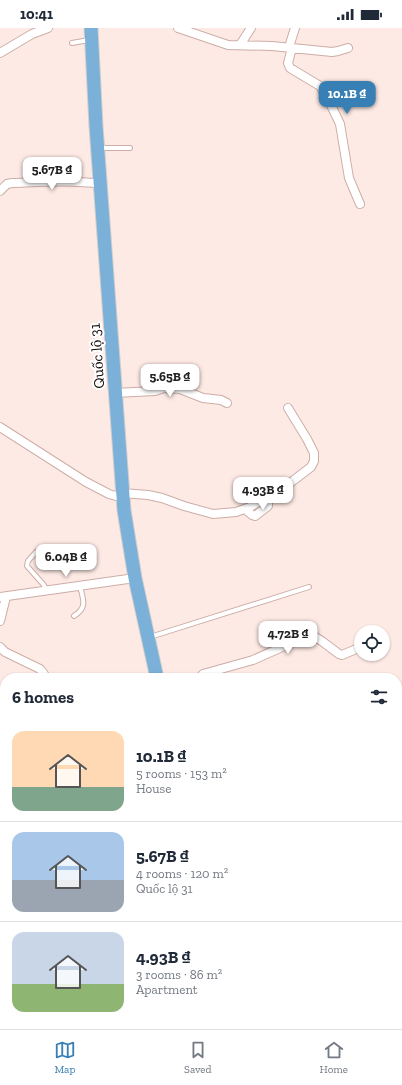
<!DOCTYPE html>
<html lang="en">
<head>
<meta charset="utf-8">
<style>
  body { margin:0; font-family:"Zilla Slab",serif; background:#f2f2f3; color:#1f2937; height:100vh; display:flex; flex-direction:column; font-size:15px; white-space:nowrap }
  * { box-sizing:border-box; margin:0 }
  p { font-size:13px; color:#747a83 }
  .icon { flex:none; width:22px; height:22px; fill:none; stroke:currentColor; stroke-width:2; stroke-linecap:round; stroke-linejoin:round }
  .map { position:relative; flex:1; overflow:hidden }
  .details { position:absolute; left:0px; top:645px; width:402px; height:356px; display:flex; flex-direction:column; background:#fff; border-radius:16px 16px 0 0; box-shadow:0 1px 3px #0004 }
  .details>* { flex:none }
  .controls { position:absolute; left:354px; top:597px; display:grid; gap:8px }
  .controls a { display:grid; place-items:center; width:36px; height:36px; border-radius:50%; background:#fff; box-shadow:0 1px 3px #0004; font-size:20px }
  .price { position:absolute; translate:-50% -34px; padding:0 9px; border-radius:8px; background:#fff; color:#222; font-size:13px; line-height:26px; filter:drop-shadow(0 1px 2px #0008) }
  .price::after { content:''; position:absolute; left:50%; top:24px; width:12px; height:9px; margin-left:-6px; background:inherit; clip-path:polygon(0 0,100% 0,50% 100%) }
  .price.current { background:#377fb4; color:#fff }
  ul { padding:0; list-style:none }
  li { display:flex; align-items:center; gap:12px; height:100px; padding:0 12px }
  li+li { border-top:1px solid #e0e1e3 }
  li span { display:grid; place-items:center; flex:none; width:112px; height:80px; border-radius:12px; color:#555 }
  li>.icon { margin-inline-start:auto }
  span .icon { width:48px; height:48px; fill:#fffc; stroke-width:1 }
  li b { font-size:17px }
  h2 { display:flex; justify-content:space-between; align-items:center; height:48px; padding:0 12px; font-size:17px }
  .status { display:flex; justify-content:space-between; align-items:center; height:28px; padding:0 20px; background:#fff; direction:ltr }
  .status svg { height:11px; fill:currentColor }
  .menu { display:flex; justify-content:space-around; align-items:center; height:56px; border-top:1px solid #e0e1e3; background:#fff; font-size:11px; color:#747a83 }
  .menu a { display:grid; justify-items:center; gap:2px }
  .menu .current { color:#377fb4 }
  .map>svg:first-child { display:block }
</style>
</head>
<body>
<div class="status"><b>10:41</b><svg viewBox="0 0 49 12"><path d="M0 12V9h3v3zM5 12V6h3v6zM10 12V3h3v9zM15 12V0h3v12zM26 1h20v11H26zM47 4h2v5h-2z"/></svg></div>
<div class="map">
<svg width="402" height="1001" viewBox="0 0 402 1001">
  <rect width="100%" height="100%" fill="#feeae5"/>
  <g fill="none" stroke-linecap="round" stroke-linejoin="round">
    <defs>
      <path id="service" d="M72 15 89 12
        M100 120H130
        M36 524 28 533 27 538 43 556 47 562
        M74 588C88 579 83 572 80 558
        M150 609 309 559
        M98 996 100 1001
        M214 1000 233 996"/>
      <path id="minor" d="M178 0 228 17 272 18 332 24 338 23 348 20
        M240 17 251 0
        M289 19 295 0
        M292 20 288 35 290 40 320 58 330 75 340 96 349 150 360 176
        M0 25 32 6 48 0
        M0 163 7 156 12 155C42 154 71 152 101 156
        M115 365 155 363 164 360 180 361 203 370 221 372 227 375
        M0 399 86 454 109 466 123 470
        M122 465 148 467 162 470 184 478 213 486 236 484 250 479 290 455 311 439 314 433V425L307 411 288 380
        M245 481 252 487 255 488 268 478V469
        M0 569 135 550
        M0 593 6 569
        M0 619 5 624 40 641 44 646 45 650
        M200 650 203 646 253 632 309 607 314 608 323 614 339 626 342 627 361 619
        M397 726 398 725 402 729
        M0 797 5 795
        M397 872H402
        M0 965 5 967
        M58 996 61 1001"/>
      <path id="trunk" d="M91 0 96 98 124 482 135 550 157 650
        M258 996 260 1001"/>
    </defs>
    <!-- service casing -->
    <use href="#service" stroke="#cdada6" stroke-width="6"/>
    <!-- minor casing -->
    <use href="#minor" stroke="#cdada6" stroke-width="10"/>
    <!-- trunk casing -->
    <use href="#trunk" stroke="#d0cece" stroke-width="15"/>
    <!-- service -->
    <use href="#service" stroke="#fff" stroke-width="4"/>
    <!-- minor -->
    <use href="#minor" stroke="#fff" stroke-width="8"/>
    <!-- trunk -->
    <use href="#trunk" stroke="#7bb0d8" stroke-width="13"/>
  </g>
  <g text-anchor="middle" dominant-baseline="central" stroke-width="4" stroke-linejoin="round" paint-order="stroke">
    <!-- street labels -->
    <g font-size="15" fill="#150b08" stroke="#fff">
      <text transform="translate(97 328) rotate(-94)">Quốc lộ 31</text>
    </g>
  </g>
</svg>
<div class="controls">
<a><svg class="icon" aria-label="locate" viewBox="0 0 24 24"><circle cx="12" cy="12" r="6"/><path d="M12 2v4M12 18v4M2 12h4M18 12h4"/></svg></a>
</div>
<b class="price current" style="left:347px;top:87px">10.1B ₫</b>
<b class="price" style="left:52px;top:163px">5.67B ₫</b>
<b class="price" style="left:170px;top:370px">5.65B ₫</b>
<b class="price" style="left:263px;top:483px">4.93B ₫</b>
<b class="price" style="left:66px;top:550px">6.04B ₫</b>
<b class="price" style="left:288px;top:627px">4.72B ₫</b>
<section class="details">
<h2>6 homes<svg class="icon" aria-label="filters" viewBox="0 0 24 24"><path d="M4 7h16M4 17h16"/><circle cx="9" cy="7" r="2"/><circle cx="15" cy="17" r="2"/></svg></h2>
<ul>
<li><span style="background:linear-gradient(#ffd9b3 70%,#7fa58c 0)"><svg class="icon" aria-label="home" viewBox="0 0 24 24"><path d="M3 11l9-7 9 7M6 9v11h12V9"/></svg></span><div><b>10.1B ₫</b><p>5 rooms · 153 m²</p><p>House</p></div></li>
<li><span style="background:linear-gradient(#a9c7e8 60%,#9aa5b1 0)"><svg class="icon" aria-label="home" viewBox="0 0 24 24"><path d="M3 11l9-7 9 7M6 9v11h12V9"/></svg></span><div><b>5.67B ₫</b><p>4 rooms · 120 m²</p><p>Quốc lộ 31</p></div></li>
<li><span style="background:linear-gradient(#c9d6e8 65%,#8fb573 0)"><svg class="icon" aria-label="home" viewBox="0 0 24 24"><path d="M3 11l9-7 9 7M6 9v11h12V9"/></svg></span><div><b>4.93B ₫</b><p>3 rooms · 86 m²</p><p>Apartment</p></div></li>
</ul>
</section>
</div>
<nav class="menu">
<a class="current"><svg class="icon" aria-label="map" viewBox="0 0 24 24"><path d="M3 6l6-2 6 2 6-2v14l-6 2-6-2-6 2zM9 4v14M15 6v14"/></svg>Map</a>
<a><svg class="icon" aria-label="saved" viewBox="0 0 24 24"><path d="M7 4h10v16l-5-4-5 4z"/></svg>Saved</a>
<a><svg class="icon" aria-label="home" viewBox="0 0 24 24"><path d="M3 11l9-7 9 7M6 9v11h12V9"/></svg>Home</a>
</nav>
</body>
</html>
